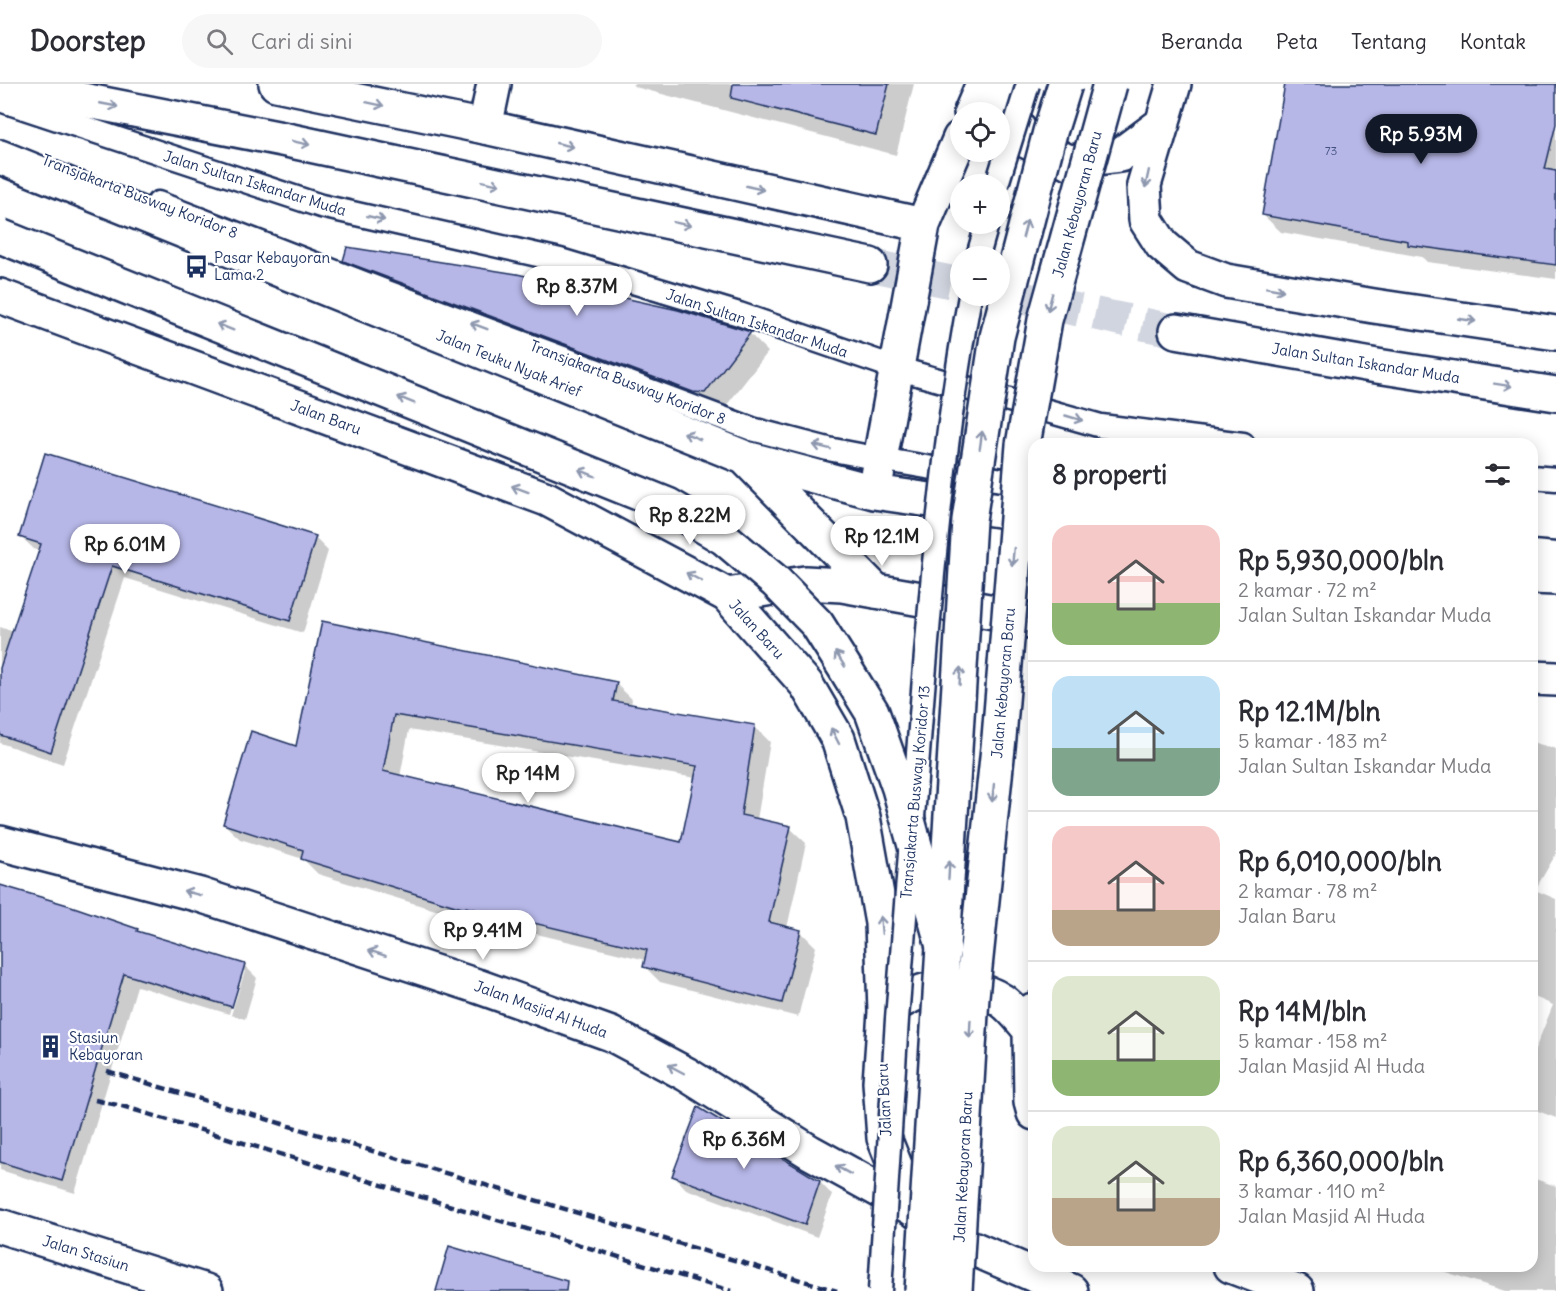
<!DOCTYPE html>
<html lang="id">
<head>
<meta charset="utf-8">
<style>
  body { margin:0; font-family:Delius,sans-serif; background:#f7f7f7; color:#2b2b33; height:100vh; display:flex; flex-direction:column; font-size:22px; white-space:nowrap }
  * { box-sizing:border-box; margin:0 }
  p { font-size:20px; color:#7c7c81 }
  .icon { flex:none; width:33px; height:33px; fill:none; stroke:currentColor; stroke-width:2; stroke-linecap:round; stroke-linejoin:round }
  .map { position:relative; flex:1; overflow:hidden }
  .drawer { position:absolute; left:1028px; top:354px; width:510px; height:834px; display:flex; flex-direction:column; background:#fff; border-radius:18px; box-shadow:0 3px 15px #0003 }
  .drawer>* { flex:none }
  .fabs { position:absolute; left:950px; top:18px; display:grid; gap:12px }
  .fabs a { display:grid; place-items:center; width:60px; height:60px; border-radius:50%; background:#fff; box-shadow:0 3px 15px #0003; font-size:30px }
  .price { position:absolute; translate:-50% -51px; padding:0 14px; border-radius:21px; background:#fff; color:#222; font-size:20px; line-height:39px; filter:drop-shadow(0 2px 3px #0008) }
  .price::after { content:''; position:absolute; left:50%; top:36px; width:18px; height:14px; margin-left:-9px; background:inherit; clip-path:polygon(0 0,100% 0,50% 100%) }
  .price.active { background:#111827; color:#fff }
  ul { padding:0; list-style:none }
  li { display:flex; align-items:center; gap:18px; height:150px; padding:0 24px }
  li+li { border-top:2px solid #e1e1e2 }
  li span { display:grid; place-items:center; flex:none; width:168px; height:120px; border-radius:18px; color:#555 }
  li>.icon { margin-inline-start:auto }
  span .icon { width:72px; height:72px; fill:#fffc; stroke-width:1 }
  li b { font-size:26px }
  h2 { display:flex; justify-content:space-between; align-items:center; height:72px; padding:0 24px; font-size:26px }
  header { display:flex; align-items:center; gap:36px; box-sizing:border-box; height:84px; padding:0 30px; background:#fff; border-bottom:2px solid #e1e1e2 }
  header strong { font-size:28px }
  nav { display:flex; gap:33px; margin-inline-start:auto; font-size:21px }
  .search { width:420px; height:54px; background:#f7f7f7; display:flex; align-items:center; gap:15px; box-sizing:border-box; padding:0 21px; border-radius:33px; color:#7c7c81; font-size:22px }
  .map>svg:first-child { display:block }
</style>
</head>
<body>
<header>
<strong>Doorstep</strong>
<div class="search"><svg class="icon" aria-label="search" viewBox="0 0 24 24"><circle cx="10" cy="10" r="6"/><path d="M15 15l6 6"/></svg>Cari di sini</div>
<nav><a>Beranda</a><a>Peta</a><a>Tentang</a><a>Kontak</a></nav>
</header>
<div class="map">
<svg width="1556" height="1207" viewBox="0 0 1556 1207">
  <rect width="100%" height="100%" fill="#fff"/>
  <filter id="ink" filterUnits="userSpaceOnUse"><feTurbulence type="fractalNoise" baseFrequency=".0167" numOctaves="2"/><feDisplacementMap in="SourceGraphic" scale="12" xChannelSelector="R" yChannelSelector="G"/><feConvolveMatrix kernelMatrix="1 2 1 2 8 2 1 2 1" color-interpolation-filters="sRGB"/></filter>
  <g filter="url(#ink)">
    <!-- shadow -->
    <path fill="#0003" fill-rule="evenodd" d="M632 0H914L896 71 635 3Z
      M1287 0H1556V195L1427 178 1422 173 1281 148 1263 131Z
      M345 176 677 227 750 250 768 268 723 326 363 195Z
      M21 453 315 454 328 467 303 549 125 494 63 680 0 659V543L14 548 40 467 34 465Z
      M323 539 616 600 632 615 631 622 755 643 770 658 757 736 790 744 806 759 787 844 800 847 816 863 798 933 660 898 644 882 646 876 482 837 481 840 318 790 303 775 240 755 224 740 297 664ZM409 646 696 694 682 760 400 693Z
      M1532 658 1556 665V770L1535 806 1556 815V1034L1538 1027 1532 1021V973L1553 921 1532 912Z
      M0 802 245 882 257 894 245 935 231 931 245 887H242L229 930 137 902 75 1109 0 1086Z
      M674 1092 820 1098 832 1111 817 1153 686 1105Z
      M1532 1094 1556 1102V1207H1505L1427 1182H1532Z"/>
    <!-- building -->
    <path fill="#b6b6e7" stroke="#1b2f5e" stroke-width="1.5" fill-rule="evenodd" d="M733 0H889L876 51 731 14Z
      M1285 0H1556V40L1545 85 1556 87V181L1408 161V157L1262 131Z
      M347 163 517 190 678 226 751 248 705 309 693 308 343 177Z
      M45 369 316 452 290 537 112 482 51 668 0 651V584L41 460 19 453Z
      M322 537 617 598 613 617 755 641 741 731 791 742 769 838 801 846 782 919 643 883 647 866 466 823 465 825 301 775 303 766 223 740 251 647 296 662ZM394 631 697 682 681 758 383 687Z
      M0 801 71 822 138 845 137 847 245 880 232 923 124 890 62 1097 0 1078Z
      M698 1023 820 1097 805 1141 672 1092Z
      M449 1162 567 1197 566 1207H436Z"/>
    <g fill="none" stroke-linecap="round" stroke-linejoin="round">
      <!-- trunk-tunnel -->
      <path stroke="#d1d5df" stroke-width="33" stroke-dasharray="33 16" stroke-linecap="butt" d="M870 181 960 200
        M999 209 1176 247"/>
      <defs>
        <path id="service" d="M0 16 321 122 560 176 739 230 896 284 1101 342 1243 360
          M158 119 387 208 752 345 828 365 880 375 1032 401
          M978 172 987 140
          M1532 393 1556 395
          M1532 468 1556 470"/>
        <path id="minor" d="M485 43 494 0
          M0 759 200 811 477 902 611 950 686 990 810 1068 912 1124
          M0 1142 206 1207"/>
        <path id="secondary" d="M0 212 547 415 727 511 806 600 838 655 863 733 882 839 885 928 880 998 884 1054 912 1124 949 1154 1071 1207
          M727 511 805 499 842 501 1011 531 1034 538
          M1532 594 1556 595
          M1033 926 1030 946 1031 1018 1034 1029
          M885 928C910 909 934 900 966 904 979 906 991 909 1001 916 1012 923 1021 936 1030 946
          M1231 1182 1297 1207"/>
        <path id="trunk" d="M11 0 27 5 282 55 870 181
          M276 0 485 43 923 141
          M996 0 1024 56 1069 78 1120 71 1163 39
          M1174 0 1144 101 1146 136 1162 161 1188 183 1226 197 1374 222 1556 249
          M971 28 983 0
          M0 73 746 374 874 408 1034 431
          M1176 247 1377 282 1556 310
          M747 376 876 507
          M874 408 923 141 960 54
          M1532 493 1556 494"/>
      </defs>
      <!-- service casing -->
      <use href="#service" stroke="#1b2f5e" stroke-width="27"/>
      <!-- minor casing -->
      <use href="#minor" stroke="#1b2f5e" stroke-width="38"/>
      <!-- secondary casing -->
      <use href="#secondary" stroke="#1b2f5e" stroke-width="38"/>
      <!-- trunk casing -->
      <use href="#trunk" stroke="#1b2f5e" stroke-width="38"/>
      <!-- service -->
      <use href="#service" stroke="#fff" stroke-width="22"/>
      <!-- minor -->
      <use href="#minor" stroke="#fff" stroke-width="33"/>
      <!-- secondary -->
      <use href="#secondary" stroke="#fff" stroke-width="33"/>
      <!-- trunk -->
      <use href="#trunk" stroke="#fff" stroke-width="33"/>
      <!-- rail -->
      <path stroke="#1b2f5e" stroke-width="4.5" stroke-dasharray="9 4.5" stroke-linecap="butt" d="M107 987 837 1207
        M95 1016 122 1022 731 1207"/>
      <defs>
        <path id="service-bridge" d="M997 100 1028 0
          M913 733C927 558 938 384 970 212
          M880 1207 897 935 910 769"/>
        <path id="primary-bridge" d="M922 1207 969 436 997 253 1050 48 1065 0
          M955 1207 972 912 999 654 1023 361 1045 236 1110 0"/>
        <path id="trunk-bridge" d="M0 152 668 421 724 454 776 498 817 540 843 581 872 628 899 704 944 866"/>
      </defs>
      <!-- service-bridge casing -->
      <use href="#service-bridge" stroke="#1b2f5e" stroke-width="27" stroke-linecap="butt"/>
      <!-- primary-bridge casing -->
      <use href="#primary-bridge" stroke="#1b2f5e" stroke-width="38" stroke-linecap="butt"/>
      <!-- trunk-bridge casing -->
      <use href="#trunk-bridge" stroke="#1b2f5e" stroke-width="38" stroke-linecap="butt"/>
      <!-- service-bridge -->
      <use href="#service-bridge" stroke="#fff" stroke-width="22"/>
      <!-- primary-bridge -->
      <use href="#primary-bridge" stroke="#fff" stroke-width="33"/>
      <!-- trunk-bridge -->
      <use href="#trunk-bridge" stroke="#fff" stroke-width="33"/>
    </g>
    <!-- one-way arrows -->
    <defs><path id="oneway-shaft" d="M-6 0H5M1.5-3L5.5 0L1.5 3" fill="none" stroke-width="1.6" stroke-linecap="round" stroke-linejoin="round" transform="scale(1.5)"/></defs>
    <g stroke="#8d97ae">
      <use href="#oneway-shaft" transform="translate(375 20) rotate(12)"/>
      <use href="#oneway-shaft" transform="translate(109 21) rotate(11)"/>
      <use href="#oneway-shaft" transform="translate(301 59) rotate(12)"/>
      <use href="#oneway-shaft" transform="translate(565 61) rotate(13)"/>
      <use href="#oneway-shaft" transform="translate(1147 95) rotate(102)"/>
      <use href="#oneway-shaft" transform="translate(491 99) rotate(12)"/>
      <use href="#oneway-shaft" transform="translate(755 104) rotate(13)"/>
      <use href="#oneway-shaft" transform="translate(376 134) rotate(13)"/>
      <use href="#oneway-shaft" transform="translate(682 140) rotate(12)"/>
      <use href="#oneway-shaft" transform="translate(1025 145) rotate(-75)"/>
      <use href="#oneway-shaft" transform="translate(1275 205) rotate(10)"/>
      <use href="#oneway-shaft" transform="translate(1050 218) rotate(105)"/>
      <use href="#oneway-shaft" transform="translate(1467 236) rotate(8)"/>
      <use href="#oneway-shaft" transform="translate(479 242) rotate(-159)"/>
      <use href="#oneway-shaft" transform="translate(225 243) rotate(-158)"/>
      <use href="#oneway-shaft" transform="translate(1503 301) rotate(9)"/>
      <use href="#oneway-shaft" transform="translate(406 316) rotate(-158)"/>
      <use href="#oneway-shaft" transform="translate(1074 334) rotate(16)"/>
      <use href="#oneway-shaft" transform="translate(692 352) rotate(-158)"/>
      <use href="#oneway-shaft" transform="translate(981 356) rotate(-82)"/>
      <use href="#oneway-shaft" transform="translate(822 363) rotate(-166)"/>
      <use href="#oneway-shaft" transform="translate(587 389) rotate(-158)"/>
      <use href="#oneway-shaft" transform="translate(520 405) rotate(-160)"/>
      <use href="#oneway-shaft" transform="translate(1013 473) rotate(95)"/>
      <use href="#oneway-shaft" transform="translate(694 493) rotate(-152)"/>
      <use href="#oneway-shaft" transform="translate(840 575) rotate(-123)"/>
      <use href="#oneway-shaft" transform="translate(960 592) rotate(-87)"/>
      <use href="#oneway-shaft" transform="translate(835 652) rotate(-117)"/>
      <use href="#oneway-shaft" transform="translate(993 709) rotate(96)"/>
      <use href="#oneway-shaft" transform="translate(949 786) rotate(-87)"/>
      <use href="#oneway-shaft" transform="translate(192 809) rotate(-165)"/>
      <use href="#oneway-shaft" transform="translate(881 841) rotate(-95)"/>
      <use href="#oneway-shaft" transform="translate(377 869) rotate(-162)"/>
      <use href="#oneway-shaft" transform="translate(970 945) rotate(93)"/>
      <use href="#oneway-shaft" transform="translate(676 985) rotate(-152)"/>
      <use href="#oneway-shaft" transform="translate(843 1086) rotate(-151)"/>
    </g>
  </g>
  <!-- icons -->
  <defs>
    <symbol id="bus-bare" viewBox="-9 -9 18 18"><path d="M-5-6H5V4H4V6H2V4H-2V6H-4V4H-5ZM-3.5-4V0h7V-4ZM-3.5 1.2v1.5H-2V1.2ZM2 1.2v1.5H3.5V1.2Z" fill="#1b2f5e" stroke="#fff" stroke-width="2.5" paint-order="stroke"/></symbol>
    <symbol id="building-bare" viewBox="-9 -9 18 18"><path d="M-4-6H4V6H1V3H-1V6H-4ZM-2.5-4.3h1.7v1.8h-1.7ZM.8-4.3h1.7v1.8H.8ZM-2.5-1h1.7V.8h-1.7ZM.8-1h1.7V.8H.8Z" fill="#1b2f5e" stroke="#fff" stroke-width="2.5" paint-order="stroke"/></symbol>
  </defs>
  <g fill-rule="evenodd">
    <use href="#bus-bare" x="180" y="166" width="33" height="33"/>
    <use href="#building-bare" x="34" y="946" width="33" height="33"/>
  </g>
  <g text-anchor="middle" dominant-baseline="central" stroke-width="4.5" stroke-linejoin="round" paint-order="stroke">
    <!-- number labels -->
    <g font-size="12" fill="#425180">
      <text x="1331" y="66">73</text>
    </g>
    <!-- street labels -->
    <g font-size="15" fill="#1b2f5e" stroke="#fff">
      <text transform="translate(255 99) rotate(17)">Jalan Sultan Iskandar Muda</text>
      <text transform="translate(140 112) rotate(21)">Transjakarta Busway Koridor 8</text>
      <text transform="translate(1077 120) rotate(-75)">Jalan Kebayoran Baru</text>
      <text transform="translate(757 239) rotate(18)">Jalan Sultan Iskandar Muda</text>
      <text transform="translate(509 279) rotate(22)">Jalan Teuku Nyak Arief</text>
      <text transform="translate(1366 279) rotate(9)">Jalan Sultan Iskandar Muda</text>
      <text transform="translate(628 298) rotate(21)">Transjakarta Busway Koridor 8</text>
      <text transform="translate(326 333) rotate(20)">Jalan Baru</text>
      <text transform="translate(757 545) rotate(48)">Jalan Baru</text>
      <text transform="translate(1003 599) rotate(-85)">Jalan Kebayoran Baru</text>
      <text transform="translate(915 708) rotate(-85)">Transjakarta Busway Koridor 13</text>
      <text transform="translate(541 925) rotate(20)">Jalan Masjid Al Huda</text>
      <text transform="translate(884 1016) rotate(-93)">Jalan Baru</text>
      <text transform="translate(963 1083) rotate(-87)">Jalan Kebayoran Baru</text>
      <text transform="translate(86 1169) rotate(17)">Jalan Stasiun</text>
    </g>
    <!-- poi labels -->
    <g font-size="15" fill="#1b2f5e" stroke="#fff" text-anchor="start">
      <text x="214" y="173">Pasar Kebayoran<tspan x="214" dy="17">Lama 2</tspan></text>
      <text x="69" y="953">Stasiun<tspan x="69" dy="17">Kebayoran</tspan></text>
    </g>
  </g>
</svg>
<div class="fabs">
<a><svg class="icon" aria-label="locate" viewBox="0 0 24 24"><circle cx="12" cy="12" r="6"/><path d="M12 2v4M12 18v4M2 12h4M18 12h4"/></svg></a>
<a>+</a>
<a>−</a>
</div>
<b class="price active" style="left:1421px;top:81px">Rp 5.93M</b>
<b class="price" style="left:577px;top:233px">Rp 8.37M</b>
<b class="price" style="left:690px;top:462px">Rp 8.22M</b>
<b class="price" style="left:882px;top:483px">Rp 12.1M</b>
<b class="price" style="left:125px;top:491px">Rp 6.01M</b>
<b class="price" style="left:528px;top:720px">Rp 14M</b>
<b class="price" style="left:483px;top:877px">Rp 9.41M</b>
<b class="price" style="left:744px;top:1086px">Rp 6.36M</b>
<section class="drawer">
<h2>8 properti<svg class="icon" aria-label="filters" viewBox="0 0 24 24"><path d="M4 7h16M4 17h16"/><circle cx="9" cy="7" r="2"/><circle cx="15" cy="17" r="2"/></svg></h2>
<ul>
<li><span style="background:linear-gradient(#f6c9c9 65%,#8fb573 0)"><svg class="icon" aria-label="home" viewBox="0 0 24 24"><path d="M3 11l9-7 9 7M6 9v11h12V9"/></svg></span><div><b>Rp 5,930,000/bln</b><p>2 kamar · 72 m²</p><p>Jalan Sultan Iskandar Muda</p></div></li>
<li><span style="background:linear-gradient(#bfe0f5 60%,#7fa58c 0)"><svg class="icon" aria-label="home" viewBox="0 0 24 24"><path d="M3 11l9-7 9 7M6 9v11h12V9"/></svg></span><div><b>Rp 12.1M/bln</b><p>5 kamar · 183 m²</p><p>Jalan Sultan Iskandar Muda</p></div></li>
<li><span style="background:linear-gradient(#f6c9c9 70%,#b9a48a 0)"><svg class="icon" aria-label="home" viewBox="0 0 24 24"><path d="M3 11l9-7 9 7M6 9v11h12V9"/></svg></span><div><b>Rp 6,010,000/bln</b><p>2 kamar · 78 m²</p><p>Jalan Baru</p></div></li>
<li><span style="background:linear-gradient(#dfe7d0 70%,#8fb573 0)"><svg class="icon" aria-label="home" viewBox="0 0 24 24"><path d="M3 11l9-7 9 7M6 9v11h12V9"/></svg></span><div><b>Rp 14M/bln</b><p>5 kamar · 158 m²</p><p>Jalan Masjid Al Huda</p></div></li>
<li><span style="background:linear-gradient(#dfe7d0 60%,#b9a48a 0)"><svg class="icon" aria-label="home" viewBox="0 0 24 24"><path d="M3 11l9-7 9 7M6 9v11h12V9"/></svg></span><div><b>Rp 6,360,000/bln</b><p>3 kamar · 110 m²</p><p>Jalan Masjid Al Huda</p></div></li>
</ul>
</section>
</div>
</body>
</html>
